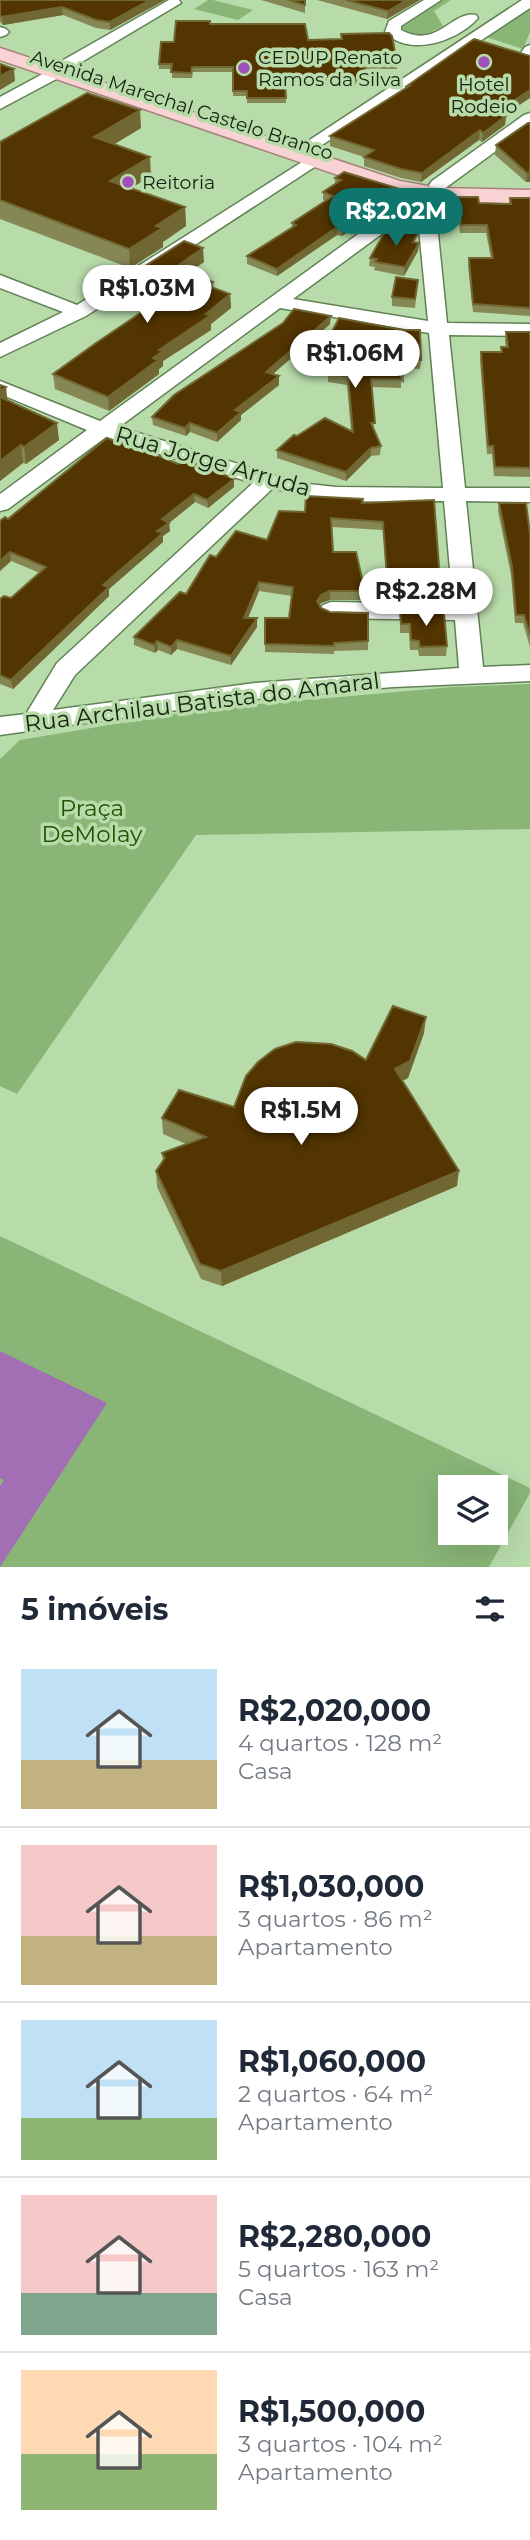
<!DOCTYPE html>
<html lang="pt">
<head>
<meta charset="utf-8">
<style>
  body { margin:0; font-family:Montserrat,sans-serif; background:#f6f6f7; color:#1f2937; height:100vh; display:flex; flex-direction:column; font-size:26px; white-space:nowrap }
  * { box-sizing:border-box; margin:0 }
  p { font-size:23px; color:#747a83 }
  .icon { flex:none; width:38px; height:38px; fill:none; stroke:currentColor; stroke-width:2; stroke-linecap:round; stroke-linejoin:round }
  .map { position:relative; height:1567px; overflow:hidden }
  .panel { display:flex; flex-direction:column; background:#fff; flex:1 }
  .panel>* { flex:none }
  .fabs { position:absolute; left:438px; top:1475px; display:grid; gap:14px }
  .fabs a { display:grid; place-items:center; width:70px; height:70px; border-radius:0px; background:#fff; box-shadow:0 7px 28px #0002; font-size:35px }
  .price { position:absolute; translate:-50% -60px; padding:0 16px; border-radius:24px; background:#fff; color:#222; font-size:23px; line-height:46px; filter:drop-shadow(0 2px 4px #0008) }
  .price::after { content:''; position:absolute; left:50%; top:42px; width:21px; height:16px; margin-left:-10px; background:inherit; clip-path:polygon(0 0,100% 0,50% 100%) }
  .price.current { background:#0f766e; color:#fff }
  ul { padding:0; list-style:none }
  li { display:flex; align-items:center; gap:21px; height:175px; padding:0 21px }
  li+li { border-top:2px solid #e0e1e3 }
  li span { display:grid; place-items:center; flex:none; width:196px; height:140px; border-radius:0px; color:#555 }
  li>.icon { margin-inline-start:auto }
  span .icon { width:84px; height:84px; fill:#fffc; stroke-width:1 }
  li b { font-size:30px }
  h2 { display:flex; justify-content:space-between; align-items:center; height:84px; padding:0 21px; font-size:30px }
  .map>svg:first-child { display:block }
</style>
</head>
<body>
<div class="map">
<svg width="530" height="1567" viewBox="0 0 530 1567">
  <rect width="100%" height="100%" fill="#b8dbaa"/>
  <!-- green -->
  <path fill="#89b577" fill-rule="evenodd" d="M208 0H213L253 10 238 20 194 9Z
    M443 0H451L434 11 443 26 420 37 397 31Z
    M530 8V32L523 49 483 36Z
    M530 684V829L196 835 17 1094 0 1086V759L20 740 204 709 453 687Z
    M0 1236 530 1488V1493L489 1567H0ZM450 1488H495V1533H450Z"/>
  <!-- water -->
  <path fill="#a26eb4" d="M0 1351 107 1403 0 1567V1486L4 1480 0 1478Z"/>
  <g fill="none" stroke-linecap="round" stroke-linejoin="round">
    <defs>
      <path id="minor" d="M169 0H179L181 3 70 69 62 70 64 73 62 76 0 109V97L50 70 58 69 56 66 58 63Z
        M424 0H441L401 26V30C437 50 452 10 476 15L478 18C458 41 409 58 385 32L389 21Z
        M522 0H530V8L313 151 307 152 299 147Z
        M0 27 6 29 9 32 6 35 0 37Z
        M530 45V61L521 60 518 57 525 47Z
        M530 113V126L444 189H432L429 185 432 181 524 115Z
        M313 155 319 156 321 160 319 164 86 316 0 357V343L63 312 0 288V275L77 305Z
        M425 189 434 194 447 323 530 324V336L449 335 465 488H530V502L466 501 483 667 530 665V681L393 687 255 699 0 735V717L26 714 57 663 253 483 106 437 8 509 0 511V494L87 430 0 394V381L100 421 419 190ZM417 208 428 321 293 299ZM280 308 429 333 443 488 336 487 299 483 119 427ZM273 488C328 506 387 501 444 501L453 604 331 602 323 605 319 610 323 615 331 618 455 620 459 668 255 683 53 710 75 675Z"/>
      <path id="major" d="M0 48 400 181 439 188 530 190V204L439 202 388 192 0 60Z"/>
    </defs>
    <!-- minor casing -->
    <use href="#minor" stroke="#628255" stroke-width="3"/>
    <!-- major casing -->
    <use href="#major" stroke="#a7817c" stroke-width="3"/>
    <!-- minor -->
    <use href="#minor" fill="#fff" fill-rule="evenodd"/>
    <!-- major -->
    <use href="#major" fill="#f9d2d3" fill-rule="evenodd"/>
  </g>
  <!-- wall -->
  <path fill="#858855" d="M0 0H165L110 30 96 28 63 15 3 25 0 22Z
    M261 0H305V13Z
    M317 0H420L387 19Z
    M210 24 308 40 341 39V34L397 63V69H365L366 84 285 86 286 103H247V96H233V72H193L192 78H172V69H159V64L174 42Z
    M407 86 506 116 505 125 482 142 479 140 421 182 401 178 364 166V157L330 146V136L407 88Z
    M530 123V182H526L495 155 496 145Z
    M141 128 114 144 151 176 131 188 185 207 186 226 163 242V247L130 268 0 219V142Z
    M335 178 400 189V197L342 236 337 235 277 276 247 264V256L292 227V223L326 201 323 200V192L335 184Z
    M458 197 479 203 509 204 510 198H530V318V316L473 312 468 266 469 258H491L486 233H460L457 205Z
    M417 242 419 243 418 251 404 276 374 270 375 267 369 266 370 258Z
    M204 262 189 272 213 282 214 288 230 294 231 308 211 324V330L163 361V366L159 369V374L109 411 55 389 53 374 157 302 129 291 128 277Z
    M418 280 415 308 392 306V297Z
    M339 318 421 360 420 369 404 368V383L401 382V388L372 387 374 431 381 446 380 455 371 456 346 481 277 458V450L297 436 351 431 347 385 328 382V376L315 374V365Z
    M330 324 273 374 279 385 241 415V420L217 442 190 432 186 436 153 425 152 417Z
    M506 332H530V477L494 476 492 454H487L480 360 481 352H501V347H506L505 341Z
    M0 385 7 401 59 440 26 464 23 463 0 481Z
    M178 464 234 479V487L208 508 195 502 169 523 170 531 163 536V542L109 589V596L13 689 0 684V599L11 598 40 573 11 561 0 571 8 519Z
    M434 500 441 593 440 601 388 600 383 530 332 527 333 552 365 591V600H330L321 603 319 606 321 608 368 641V650L334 651V654L265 652V618H289L292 596 259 591 248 618H257V627L231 665 177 649 171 655 158 650 155 653 134 645V637L186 594 216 557 267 540 305 512 362 503Z
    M499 503 530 534V647L523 623H515L511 575 498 511Z
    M400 612 447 646 446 656H419L418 650H410L409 633H400Z
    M424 1033 408 1078 402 1081 457 1186 222 1286 201 1279 157 1187 156 1171 163 1161 162 1153 186 1144 163 1134 162 1118 234 1107 366 1060Z"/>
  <!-- shaded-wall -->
  <path fill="#716733" d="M150 0H165L110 30V22Z
    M407 0H420L387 19 388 11Z
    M62 7 63 15 3 25 2 17Z
    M14 69 15 81 0 90V76Z
    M530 90V98L494 122 495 113Z
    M140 110 141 128 95 156 94 137Z
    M506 116 505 125 482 142 483 133Z
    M480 130 479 140 421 182 422 173Z
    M150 157 151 176 111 200 110 181Z
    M530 172V182H526L527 173Z
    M400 189V197L342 236 343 229Z
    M185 207 186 226 163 242V247L130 268 129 249 156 226Z
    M337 227V235L277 276V269Z
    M419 243 418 251 404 276 405 267Z
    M203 248 204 262 176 281V267Z
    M230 294 231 308 211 324V330L163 361V366L159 369V374L109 411 108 397 153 358 159 350Z
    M331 316 330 324 266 380V372Z
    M279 376V385L241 415V420L217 442V433L235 410Z
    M6 387 8 405 0 410V391Z
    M57 423 59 440 26 464 24 447Z
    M190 423V432L186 436 185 428Z
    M21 445 23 463 0 481V461Z
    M371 448V456L346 481V472Z
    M234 479V487L208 508 207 500Z
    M194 494 195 502 169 523 170 531 163 536V542L109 589V596L13 689 11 680 103 585 157 531 162 519Z
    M10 552 11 561 0 571V561Z
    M259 582V591L244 627V618Z
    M330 591V600L321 603 316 610 317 601 321 595Z
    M257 618V627L231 665V656Z
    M177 640V649L171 655V647Z
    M157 641 158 650 155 653 154 645Z
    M426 1017 424 1033 408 1078 393 1085 395 1069Z
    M459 1171 457 1186 222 1286 221 1271Z"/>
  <!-- building -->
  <path fill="#523500" stroke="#716733" stroke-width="2" d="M0 0H150L110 22 96 20 62 7 2 17 0 15Z
    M289 0H305V5Z
    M346 0H407L388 11Z
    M176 21H210V24H305L308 40 342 39 341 34 389 33 392 36 397 63 364 64 366 78 285 80 286 98H247V91H233V67H192L191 73 171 72 172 64H159L161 42H174Z
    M474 39 530 56V90L495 113 506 116 483 133 480 130 422 173 401 169 364 157 374 150 330 136 409 86H407Z
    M0 64 14 69 0 76Z
    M87 93 140 110 94 137 150 157 110 181 185 207 156 226 162 228 129 249 0 200V142Z
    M528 123H530V172L527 173 496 145Z
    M344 172 400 189 343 229 337 227 277 269 247 256 296 225 292 223 333 196 323 192 341 180 335 178Z
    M458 197H478L479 203 511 204 510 198H530V308L473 304 469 258H493L487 225H461Z
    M387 228 418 233 413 242 419 243 405 267 375 262 377 259 370 258Z
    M184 241 203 248 176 267 213 282 208 286 230 294 206 314 211 315 159 350 163 351 153 358 158 360 108 397 53 374 96 343 170 293 128 277Z
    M396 277 418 280 415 299 392 297Z
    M294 309 331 316 266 372 279 376 235 410 241 412 217 433 190 423 185 428 152 417 174 395 283 323Z
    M339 318 403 330H420L421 360H404V374H401V379H371L375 423H371L381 446 371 448 346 472 277 450 294 435 297 436 325 418 353 432 348 376 328 374 331 368 315 365Z
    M506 332H530V468L495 467 493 446H488L481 352H502L501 347H508Z
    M0 385 6 387 0 391Z
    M0 397 57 423 24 447 21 445 0 461Z
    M107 438 130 447 133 445 178 464 185 459 198 463 234 479 207 500 194 494 162 519 169 523 157 531 163 533 103 585 109 587 11 680 0 675V599L4 596 11 598 46 567 10 552 0 561V521L5 517 8 519Z
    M306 496 363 499 362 503 434 500 441 593 388 592 383 522 331 518 333 552H356L365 591H330L321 595 317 601 321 608 330 612 368 613V641L334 643V646L265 644V618H289L293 587 259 582 244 618H257L231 656 177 640 171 647 157 641 154 645 134 637 180 592 186 594 210 555 216 557 236 531 267 540 279 511 305 512Z
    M499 503H526L530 534V635L524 615H516L512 567Z
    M400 612 444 613 447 646 420 647 419 641 411 640 410 624H401Z
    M393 1006 426 1017 410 1061 395 1069 459 1171 221 1271 200 1264 156 1171 165 1158 162 1153 206 1137 162 1118 179 1090 234 1107 246 1076 258 1062 275 1049 296 1042 331 1044 352 1051 366 1060Z"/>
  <!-- markers -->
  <g fill="#a14ebd" stroke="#b8dbaa" stroke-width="2.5">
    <circle cx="484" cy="62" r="7"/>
    <circle cx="244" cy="68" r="7"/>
    <circle cx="128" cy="182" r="7"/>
  </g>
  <g text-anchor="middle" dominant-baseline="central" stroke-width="7" stroke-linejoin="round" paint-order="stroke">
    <!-- far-poi labels -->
    <g font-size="19" fill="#15220f" stroke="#b8dbaa" text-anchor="start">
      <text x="258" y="57">CEDUP Renato<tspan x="258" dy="22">Ramos da Silva</tspan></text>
      <text x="484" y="84" text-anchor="middle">Hotel<tspan x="484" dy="22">Rodeio</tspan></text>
      <text x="142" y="182">Reitoria</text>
    </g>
    <!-- far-street labels -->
    <g font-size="19" fill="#15220f" stroke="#b8dbaa">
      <text transform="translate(182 105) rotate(18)">Avenida Marechal Castelo Branco</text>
    </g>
    <!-- street labels -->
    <g font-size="23" fill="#15220f" stroke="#b8dbaa">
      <text transform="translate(213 461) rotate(16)">Rua Jorge Arruda</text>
      <text transform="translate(202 702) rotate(-7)">Rua Archilau Batista do Amaral</text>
    </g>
    <!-- park labels -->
    <g font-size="23" fill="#215200" stroke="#b8dbaa">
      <text x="92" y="808">Praça<tspan x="92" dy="26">DeMolay</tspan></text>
    </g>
  </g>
</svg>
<div class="fabs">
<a><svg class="icon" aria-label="layers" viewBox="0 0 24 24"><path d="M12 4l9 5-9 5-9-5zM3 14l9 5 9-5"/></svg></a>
</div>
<b class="price current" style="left:396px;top:248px">R$2.02M</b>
<b class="price" style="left:147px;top:325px">R$1.03M</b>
<b class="price" style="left:355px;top:390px">R$1.06M</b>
<b class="price" style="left:426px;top:628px">R$2.28M</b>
<b class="price" style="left:301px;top:1147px">R$1.5M</b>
</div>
<section class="panel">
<h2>5 imóveis<svg class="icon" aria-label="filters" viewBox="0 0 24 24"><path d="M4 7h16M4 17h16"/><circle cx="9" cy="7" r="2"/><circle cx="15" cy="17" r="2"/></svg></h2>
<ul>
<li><span style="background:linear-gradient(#bfe0f5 65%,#c2b280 0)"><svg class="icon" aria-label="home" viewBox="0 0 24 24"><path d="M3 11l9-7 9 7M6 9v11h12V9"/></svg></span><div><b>R$2,020,000</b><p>4 quartos · 128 m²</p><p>Casa</p></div></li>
<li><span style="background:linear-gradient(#f6c9c9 65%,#c2b280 0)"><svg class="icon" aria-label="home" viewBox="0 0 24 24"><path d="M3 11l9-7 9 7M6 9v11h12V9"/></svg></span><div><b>R$1,030,000</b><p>3 quartos · 86 m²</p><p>Apartamento</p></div></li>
<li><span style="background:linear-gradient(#bfe0f5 70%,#8fb573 0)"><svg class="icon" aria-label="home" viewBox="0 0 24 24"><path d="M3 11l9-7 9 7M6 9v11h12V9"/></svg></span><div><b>R$1,060,000</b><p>2 quartos · 64 m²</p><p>Apartamento</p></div></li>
<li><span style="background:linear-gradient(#f6c9c9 70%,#7fa58c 0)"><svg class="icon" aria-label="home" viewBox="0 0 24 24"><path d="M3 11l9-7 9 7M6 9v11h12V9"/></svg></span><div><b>R$2,280,000</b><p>5 quartos · 163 m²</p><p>Casa</p></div></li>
<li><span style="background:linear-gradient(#ffd9b3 60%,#8fb573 0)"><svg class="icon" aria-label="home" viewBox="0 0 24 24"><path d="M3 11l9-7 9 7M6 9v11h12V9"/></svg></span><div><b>R$1,500,000</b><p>3 quartos · 104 m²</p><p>Apartamento</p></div></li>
</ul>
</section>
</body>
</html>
